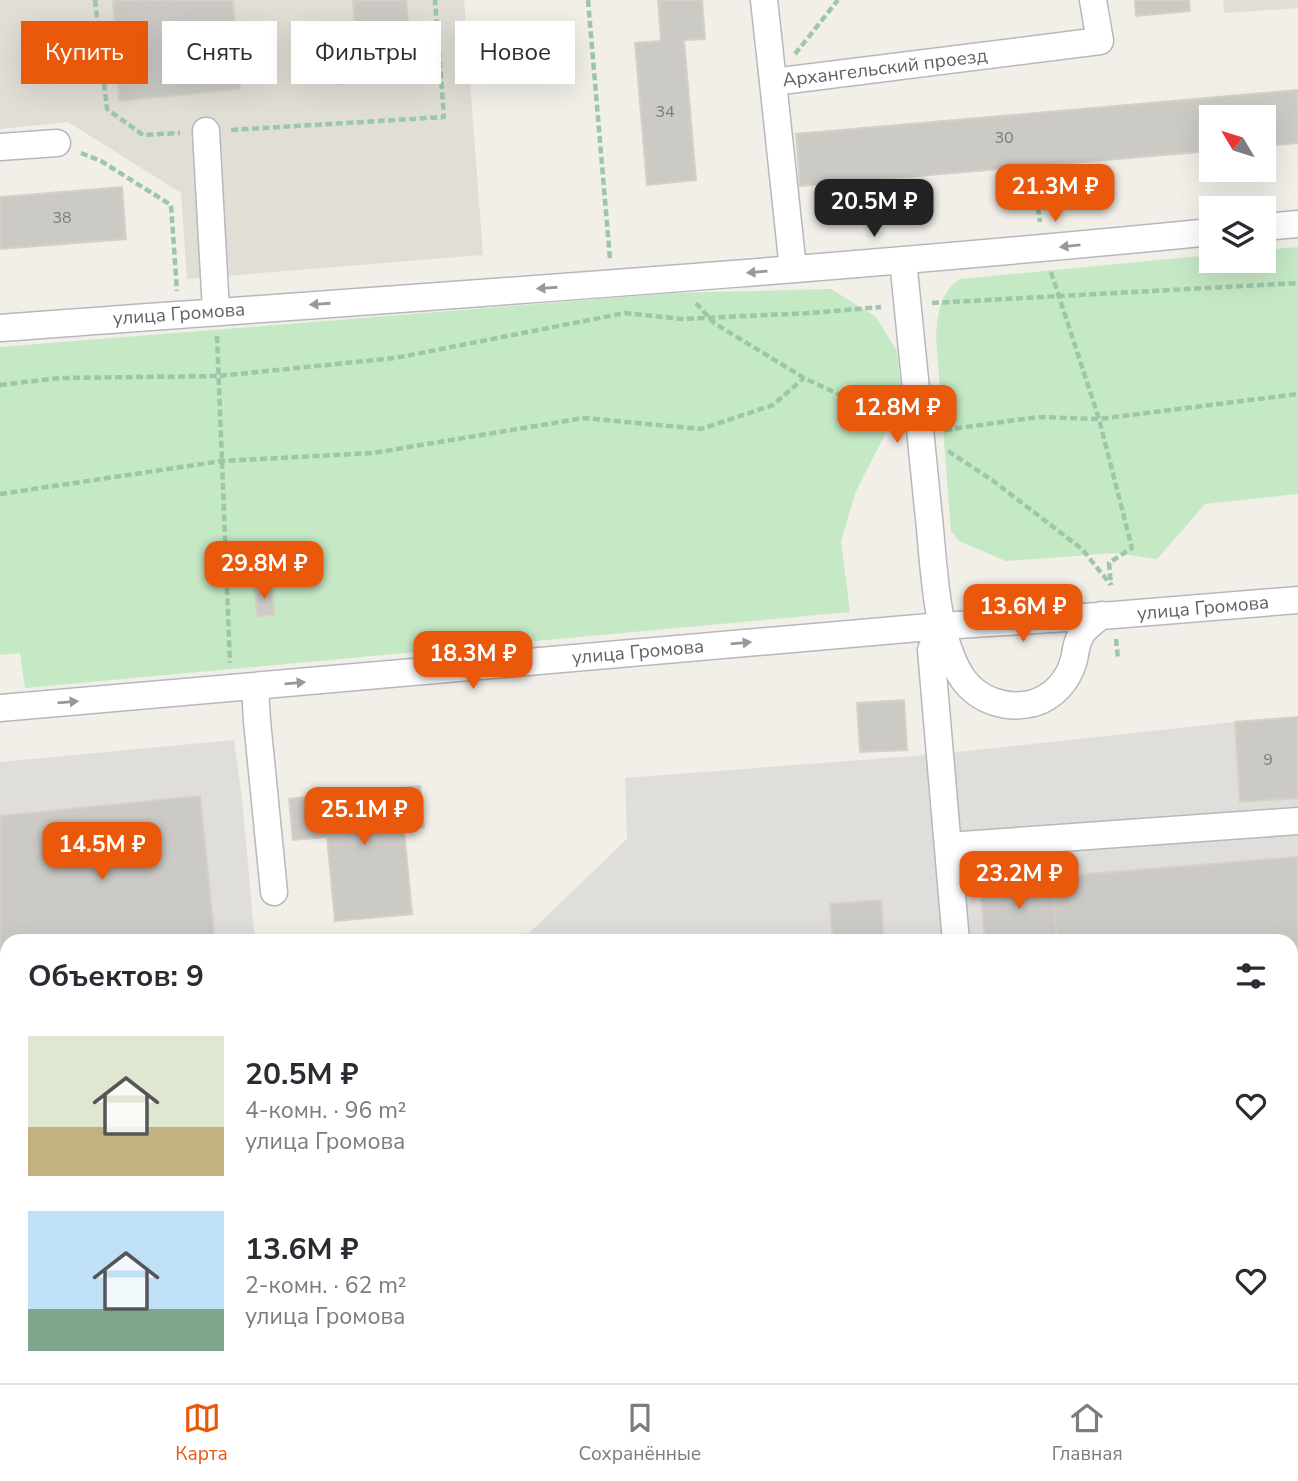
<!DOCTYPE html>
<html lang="ru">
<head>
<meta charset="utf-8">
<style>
  body { margin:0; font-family:"Nunito Sans",sans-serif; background:#f7f7f7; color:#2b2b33; height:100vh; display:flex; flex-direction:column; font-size:26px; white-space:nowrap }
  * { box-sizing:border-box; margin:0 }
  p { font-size:23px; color:#7c7c81 }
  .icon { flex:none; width:38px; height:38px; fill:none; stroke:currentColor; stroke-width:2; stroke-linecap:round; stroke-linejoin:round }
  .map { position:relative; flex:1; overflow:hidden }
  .panel { position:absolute; left:0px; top:934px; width:1298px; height:450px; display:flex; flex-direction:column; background:#fff; border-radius:21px 21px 0 0; box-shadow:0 7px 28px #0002 }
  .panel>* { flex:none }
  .hud { position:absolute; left:21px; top:21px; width:700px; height:63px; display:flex; gap:14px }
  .needle { width:46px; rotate:308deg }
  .controls { position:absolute; left:1199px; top:105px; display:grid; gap:14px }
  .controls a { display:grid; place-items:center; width:77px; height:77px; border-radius:0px; background:#fff; box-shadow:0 7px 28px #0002; font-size:35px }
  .price { position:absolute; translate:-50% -60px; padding:0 16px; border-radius:14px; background:#ea580c; color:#fff; font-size:23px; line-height:46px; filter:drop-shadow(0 2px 4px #0008) }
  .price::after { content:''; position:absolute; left:50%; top:42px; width:21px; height:16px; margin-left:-10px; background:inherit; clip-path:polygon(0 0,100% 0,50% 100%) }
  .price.selected { background:#222; color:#fff }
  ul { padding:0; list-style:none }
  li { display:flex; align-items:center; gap:21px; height:175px; padding:0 28px }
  li span { display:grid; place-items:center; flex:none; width:196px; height:140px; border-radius:0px; color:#555 }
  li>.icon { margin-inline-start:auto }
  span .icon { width:84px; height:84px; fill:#fffc; stroke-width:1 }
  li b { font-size:30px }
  h2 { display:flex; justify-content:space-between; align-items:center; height:84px; padding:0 28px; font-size:30px }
  .pill { padding:0 24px; border-radius:0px; background:#fff; box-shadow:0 7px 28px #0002; font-size:24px; line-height:63px }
  .pill.selected { background:#ea580c; color:#fff }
  .dock { display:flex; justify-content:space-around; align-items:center; height:98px; border-top:2px solid #e1e1e2; background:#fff; font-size:19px; color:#7c7c81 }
  .dock a { display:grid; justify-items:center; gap:4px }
  .dock .selected { color:#ea580c }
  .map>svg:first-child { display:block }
</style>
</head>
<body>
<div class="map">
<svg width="1298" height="1383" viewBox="0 0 1298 1383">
  <rect width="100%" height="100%" fill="#f1efe8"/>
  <!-- industrial -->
  <path fill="#e0deda" d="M1298 717V1383H0V762L234 740 242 799 255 941 7 942V1377H1292V942L456 941 529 933 627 839 625 778 939 754 1235 722Z"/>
  <!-- education -->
  <path fill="#e1ded6" d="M0 0H464L483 255 187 279 181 193 68 122 0 129Z
    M1223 0H1298V8L1224 13Z"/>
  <!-- green -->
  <path fill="#c5e8c5" d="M1298 247V494L1205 504 1157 559 1116 553 1006 561 959 541 951 531 936 337C938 313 939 294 960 279L1211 255V261H1264V250Z
    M831 289 876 317 897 351 901 390 896 413 856 491 841 541 850 612 25 688 20 653 0 655V347L675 293Z"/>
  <!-- building -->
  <path fill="#cccac5" stroke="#d6d1c6" stroke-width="2" d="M113 0H233L240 89 119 101Z
    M353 0H406L414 74 339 84 334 59 357 55Z
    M658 0H702L705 39 684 40 696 180 647 185 635 43 661 41Z
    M1135 0H1189L1190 11 1136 16Z
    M1298 90V143L1264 146V117H1211V151L800 186 796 134Z
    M122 187 126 239 0 249V197Z
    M272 586 274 615 257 616 255 587Z
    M904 700 907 750 860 752 857 703Z
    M1298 717V798L1240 802 1235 722Z
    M420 786 424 827 404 829 412 914 335 921 327 837 293 840 289 799Z
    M200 796 215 942H7V1138H0V816Z
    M1298 857V1360L1292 1361V942H1057L1052 877Z
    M1052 877 1057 942H985L980 884Z
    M881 900 884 942H833L830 904Z
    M73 1377H248V1383H73Z
    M1018 1377H1087L1035 1383H1019Z"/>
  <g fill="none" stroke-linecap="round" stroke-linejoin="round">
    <defs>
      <path id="minor" d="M764 0 773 82
        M206 131 216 311
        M0 147 57 143
        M1264 227 1298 224
        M903 260C911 343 919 426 928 509 934 559 934 636 963 679 979 701 1007 710 1034 703 1053 697 1067 682 1073 663 1077 651 1074 646 1082 633 1087 626 1095 621 1102 615
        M793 269 773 82 1100 41 1093 0
        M0 328C404 298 808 272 1211 232
        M941 626 931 650 956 942
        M255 686 257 721 274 892
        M0 708 941 626 1114 615 1298 600
        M948 846 1298 821
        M992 1377 993 1383"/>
    </defs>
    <!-- minor casing -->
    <use href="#minor" stroke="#b5b8bc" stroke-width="29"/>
    <!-- path -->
    <path stroke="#9cc7a9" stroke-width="4.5" stroke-dasharray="7 3.5" stroke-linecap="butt" d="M95 0 107 109 143 135 180 133
      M588 0 610 259
      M795 54 838 0
      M231 130 444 117 435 0
      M81 153 101 161 171 205 177 291
      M1032 166 1040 222
      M1222 207 1251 204
      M1051 272 1099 419 1132 548 1109 563 1111 585
      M696 303 714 323 804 378 892 419
      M932 303 1298 283
      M217 336 230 663
      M0 385 60 378 218 376 395 358 625 313 682 319 811 313 881 307
      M945 430 1038 417 1099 419 1298 394
      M948 451 992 480 1082 549 1111 585
      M0 494 222 461 373 453 584 418 701 429 773 405 804 378
      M1116 639 1118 659"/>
    <!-- minor -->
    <use href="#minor" stroke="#fff" stroke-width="26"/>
  </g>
  <!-- one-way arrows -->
  <defs><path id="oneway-solid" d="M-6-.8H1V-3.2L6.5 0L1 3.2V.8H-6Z" transform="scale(1.75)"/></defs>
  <g fill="#979a9d">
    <use href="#oneway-solid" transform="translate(1070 246) rotate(174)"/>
    <use href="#oneway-solid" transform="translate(757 272) rotate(175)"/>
    <use href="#oneway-solid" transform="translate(547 288) rotate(176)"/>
    <use href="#oneway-solid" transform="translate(320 304) rotate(176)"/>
    <use href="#oneway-solid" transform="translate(741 643) rotate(-5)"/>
    <use href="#oneway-solid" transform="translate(295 683) rotate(-5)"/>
    <use href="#oneway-solid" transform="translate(68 702) rotate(-5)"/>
  </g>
  <g text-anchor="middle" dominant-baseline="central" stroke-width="5" stroke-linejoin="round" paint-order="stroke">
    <!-- number labels -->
    <g font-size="16" fill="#7a7d7f">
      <text x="665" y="112">34</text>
      <text x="1004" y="138">30</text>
      <text x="62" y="218">38</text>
      <text x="1268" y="760">9</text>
    </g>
    <!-- street labels -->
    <g font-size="19" fill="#5f6368" stroke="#fff">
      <text transform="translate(885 68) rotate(-7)">Архангельский проезд</text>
      <text transform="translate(179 314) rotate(-4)">улица Громова</text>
      <text transform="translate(1203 608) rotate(-5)">улица Громова</text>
      <text transform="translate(638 652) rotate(-5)">улица Громова</text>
    </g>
  </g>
</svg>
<div class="controls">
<a><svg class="needle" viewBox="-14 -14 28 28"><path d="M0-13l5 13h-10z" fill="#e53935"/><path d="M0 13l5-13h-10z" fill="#7c7c81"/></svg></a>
<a><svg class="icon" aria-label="layers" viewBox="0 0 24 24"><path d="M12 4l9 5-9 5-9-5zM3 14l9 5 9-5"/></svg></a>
</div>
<b class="price" style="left:1055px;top:224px">21.3M ₽</b>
<b class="price selected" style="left:874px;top:239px">20.5M ₽</b>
<b class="price" style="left:897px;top:445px">12.8M ₽</b>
<b class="price" style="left:264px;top:601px">29.8M ₽</b>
<b class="price" style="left:1023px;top:644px">13.6M ₽</b>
<b class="price" style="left:473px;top:691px">18.3M ₽</b>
<b class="price" style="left:364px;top:847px">25.1M ₽</b>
<b class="price" style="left:102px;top:882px">14.5M ₽</b>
<b class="price" style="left:1019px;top:911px">23.2M ₽</b>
<div class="hud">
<a class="pill selected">Купить</a>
<a class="pill">Снять</a>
<a class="pill">Фильтры</a>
<a class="pill">Новое</a>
</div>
<section class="panel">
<h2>Объектов: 9<svg class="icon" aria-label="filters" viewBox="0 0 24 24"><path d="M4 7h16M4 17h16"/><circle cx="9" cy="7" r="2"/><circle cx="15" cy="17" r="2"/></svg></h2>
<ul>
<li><span style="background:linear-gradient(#dfe7d0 65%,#c2b280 0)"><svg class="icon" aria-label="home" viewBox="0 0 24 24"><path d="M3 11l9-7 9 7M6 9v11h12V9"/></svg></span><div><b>20.5M ₽</b><p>4-комн. · 96 m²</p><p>улица Громова</p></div><svg class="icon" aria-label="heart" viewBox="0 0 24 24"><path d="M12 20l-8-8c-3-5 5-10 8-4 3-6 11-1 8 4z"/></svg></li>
<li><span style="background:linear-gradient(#bfe0f5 70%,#7fa58c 0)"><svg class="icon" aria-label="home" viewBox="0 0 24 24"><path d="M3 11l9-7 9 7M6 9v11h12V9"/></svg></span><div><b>13.6M ₽</b><p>2-комн. · 62 m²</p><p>улица Громова</p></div><svg class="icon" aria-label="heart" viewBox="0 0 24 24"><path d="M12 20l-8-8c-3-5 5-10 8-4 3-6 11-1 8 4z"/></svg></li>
</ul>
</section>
</div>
<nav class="dock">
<a class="selected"><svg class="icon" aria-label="map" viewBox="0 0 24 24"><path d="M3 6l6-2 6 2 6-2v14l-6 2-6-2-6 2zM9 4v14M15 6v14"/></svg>Карта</a>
<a><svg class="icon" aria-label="saved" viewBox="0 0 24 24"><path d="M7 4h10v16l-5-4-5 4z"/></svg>Сохранённые</a>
<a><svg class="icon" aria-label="home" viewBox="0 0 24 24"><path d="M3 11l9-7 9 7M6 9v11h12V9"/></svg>Главная</a>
</nav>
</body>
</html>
